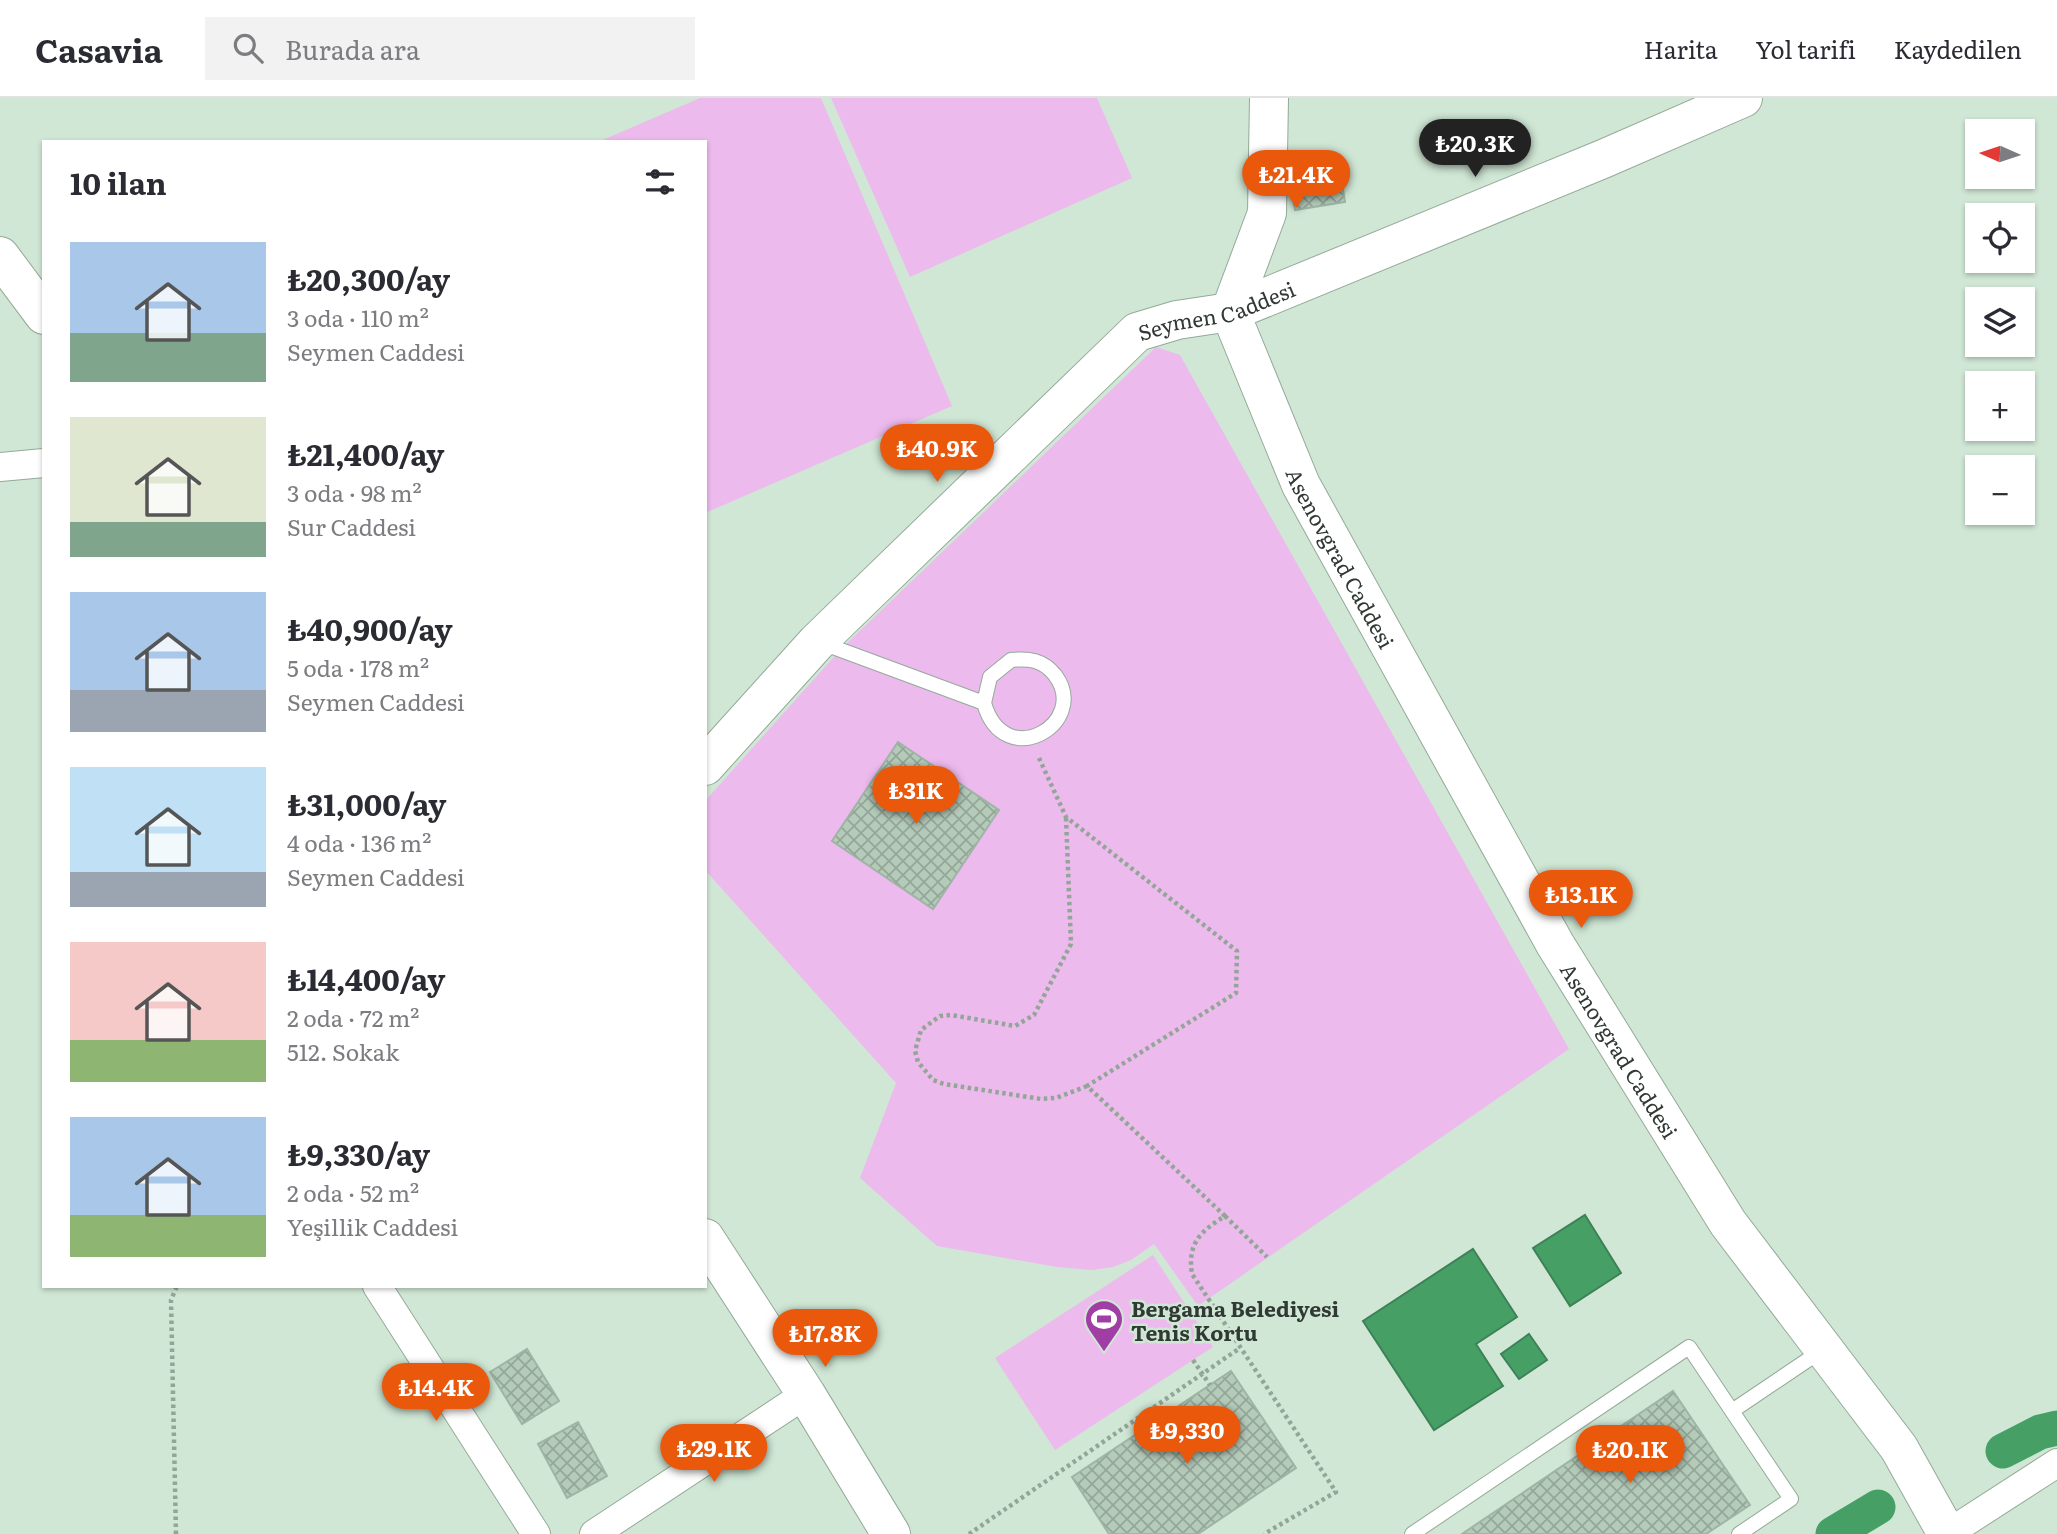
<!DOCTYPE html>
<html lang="tr">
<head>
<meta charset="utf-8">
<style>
  body { margin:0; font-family:Literata,serif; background:#f2f2f3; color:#2b2b33; height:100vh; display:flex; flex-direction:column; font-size:26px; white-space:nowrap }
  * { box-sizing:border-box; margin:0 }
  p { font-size:23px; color:#7c7c81 }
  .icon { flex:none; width:38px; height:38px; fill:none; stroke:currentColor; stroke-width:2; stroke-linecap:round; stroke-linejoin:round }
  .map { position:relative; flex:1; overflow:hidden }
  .panel { position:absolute; left:42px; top:42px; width:665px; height:1148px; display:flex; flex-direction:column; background:#fff; border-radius:0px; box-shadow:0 2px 5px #0004 }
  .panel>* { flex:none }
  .needle { width:46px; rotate:273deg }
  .buttons { position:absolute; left:1965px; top:21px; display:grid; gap:14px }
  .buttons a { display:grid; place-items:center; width:70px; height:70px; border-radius:0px; background:#fff; box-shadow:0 2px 5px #0004; font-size:35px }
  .price { position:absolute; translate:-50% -60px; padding:0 16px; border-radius:24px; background:#ea580c; color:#fff; font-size:23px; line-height:46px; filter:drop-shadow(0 2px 4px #0008) }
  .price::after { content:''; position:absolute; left:50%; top:42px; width:21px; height:16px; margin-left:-10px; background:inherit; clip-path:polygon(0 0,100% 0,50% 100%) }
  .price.selected { background:#222; color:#fff }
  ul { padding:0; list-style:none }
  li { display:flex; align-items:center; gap:21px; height:175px; padding:0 28px }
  li span { display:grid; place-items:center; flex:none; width:196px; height:140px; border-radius:0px; color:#555 }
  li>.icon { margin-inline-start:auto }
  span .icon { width:84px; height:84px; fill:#fffc; stroke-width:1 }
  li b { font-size:30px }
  h2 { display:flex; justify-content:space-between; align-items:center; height:84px; padding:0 28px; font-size:30px }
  header { display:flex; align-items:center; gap:42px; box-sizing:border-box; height:98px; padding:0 35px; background:#fff; border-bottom:2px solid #e1e1e2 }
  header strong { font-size:33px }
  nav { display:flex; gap:38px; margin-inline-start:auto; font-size:24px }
  .search { width:490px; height:63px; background:#f2f2f3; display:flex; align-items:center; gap:18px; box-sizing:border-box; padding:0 24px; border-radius:0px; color:#7c7c81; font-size:26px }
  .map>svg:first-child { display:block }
</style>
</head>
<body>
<header>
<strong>Casavia</strong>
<div class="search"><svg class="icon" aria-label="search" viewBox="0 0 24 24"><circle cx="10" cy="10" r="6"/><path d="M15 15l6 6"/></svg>Burada ara</div>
<nav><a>Harita</a><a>Yol tarifi</a><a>Kaydedilen</a></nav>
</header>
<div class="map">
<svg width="2057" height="1436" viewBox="0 0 2057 1436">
  <defs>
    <pattern id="building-cross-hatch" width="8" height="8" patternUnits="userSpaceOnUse" patternTransform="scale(1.75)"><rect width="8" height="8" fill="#b5cbba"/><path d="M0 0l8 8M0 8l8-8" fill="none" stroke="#94a698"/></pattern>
  </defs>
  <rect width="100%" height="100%" fill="#d0e7d5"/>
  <!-- green -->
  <path fill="#ecbaed" d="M700 0H821L952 308 705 415V44H598Z
    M831 0H1097L1132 80 910 179Z
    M1156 249 1180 257 1569 951 1198 1208 1154 1146 1131 1162 1113 1169 1092 1172 1057 1169 937 1148 860 1080 896 985 705 772V703L840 552Z
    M1153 1157 1213 1249 1055 1352 995 1260Z"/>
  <!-- water -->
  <path fill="#46a066" stroke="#3f8157" stroke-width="2" d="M1585 1117 1621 1175 1570 1208 1533 1150Z
    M1473 1151 1517 1219 1476 1246 1503 1288 1434 1332 1363 1223Z
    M1529 1236 1547 1262 1519 1281 1501 1256Z"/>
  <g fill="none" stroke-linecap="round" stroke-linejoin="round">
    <!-- canal -->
    <path stroke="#46a066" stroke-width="35" d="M2003 1353 2040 1334 2057 1330
      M1833 1436 1878 1409"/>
  </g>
  <!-- building -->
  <path fill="url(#building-cross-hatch)" stroke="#9eb4a4" stroke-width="2" d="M1338 57 1345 104 1295 112 1287 66Z
    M898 644 999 712 933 811 832 743Z
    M527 1251 559 1303 522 1326 490 1274Z
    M1231 1273 1296 1370 1198 1436H1109L1072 1379Z
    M1673 1293 1750 1407 1706 1436H1462Z
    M578 1324 607 1378 567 1400 538 1346Z"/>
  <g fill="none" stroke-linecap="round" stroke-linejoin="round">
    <defs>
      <path id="lane" d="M822 545 984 605C1004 676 1091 625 1055 577 1043 562 1029 560 1011 562L990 579 984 605
        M1732 1313 1824 1251
        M1412 1436 1689 1249 1791 1401 1739 1436"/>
      <path id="street" d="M0 369 44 365
        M377 1188 536 1436
        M594 1436 806 1296
        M1947 1436 2057 1365"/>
      <g id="secondary">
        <path d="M0 158 44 217"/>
        <path id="s1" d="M1230 214 1301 387 1555 846 1728 1125 1899 1350 1947 1436"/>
        <path d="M1230 214 1267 115 1269 0"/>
        <path id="s2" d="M705 668 817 544 1137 234 1177 222 1230 214 1603 61 1743 0"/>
        <path d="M705 1140 806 1296 891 1436"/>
      </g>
    </defs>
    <!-- lane casing -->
    <use href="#lane" stroke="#94aa99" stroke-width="16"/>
    <!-- street casing -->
    <use href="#street" stroke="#94aa99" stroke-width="30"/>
    <!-- secondary casing -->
    <use href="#secondary" stroke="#94aa99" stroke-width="40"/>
    <!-- path -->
    <path stroke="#93a597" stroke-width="4.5" stroke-dasharray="3.5 3.5" stroke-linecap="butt" d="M1039 660 1066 719 1237 853 1236 895 1087 988 1225 1118C1201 1133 1187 1145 1192 1176L1336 1394 1264 1436
      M1066 720 1071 846 1034 917 1015 928 951 917 940 918 921 932 915 953 918 964 933 982 944 986 1041 1001 1056 1000 1087 988
      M1225 1118 1267 1159
      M1193 1262 1210 1287
      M176 1436 171 1202 177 1188
      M969 1436 1240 1250"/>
    <!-- lane -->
    <use href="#lane" stroke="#fff" stroke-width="14"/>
    <!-- street -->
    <use href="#street" stroke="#fff" stroke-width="28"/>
    <!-- secondary -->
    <use href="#secondary" stroke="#fff" stroke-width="38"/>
  </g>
  <!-- icons -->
  <defs>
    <symbol id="stadium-pin" viewBox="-11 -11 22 30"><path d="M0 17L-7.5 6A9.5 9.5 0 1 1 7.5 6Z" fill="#a03ea5" stroke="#d0e7d5"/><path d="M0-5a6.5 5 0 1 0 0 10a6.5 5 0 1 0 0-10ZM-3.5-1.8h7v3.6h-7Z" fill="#fff"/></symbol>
  </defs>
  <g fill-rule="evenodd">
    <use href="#stadium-pin" x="1082" y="1199" width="44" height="60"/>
  </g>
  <g text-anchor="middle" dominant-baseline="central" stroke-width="5" stroke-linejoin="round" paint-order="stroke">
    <!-- street labels -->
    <g font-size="21" fill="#303933" stroke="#d0e7d5">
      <text stroke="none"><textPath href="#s2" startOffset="695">Seymen Caddesi</textPath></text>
      <text stroke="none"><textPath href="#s1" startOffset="270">Asenovgrad Caddesi</textPath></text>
      <text stroke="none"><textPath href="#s1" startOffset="836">Asenovgrad Caddesi</textPath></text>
    </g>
    <!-- poi labels -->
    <g font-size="21" font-weight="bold" fill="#303933" stroke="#d0e7d5" text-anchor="start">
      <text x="1131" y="1209">Bergama Belediyesi<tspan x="1131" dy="24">Tenis Kortu</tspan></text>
    </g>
  </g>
</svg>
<div class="buttons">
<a><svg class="needle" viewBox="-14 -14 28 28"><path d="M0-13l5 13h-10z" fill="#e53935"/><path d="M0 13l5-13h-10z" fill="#7c7c81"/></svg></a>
<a><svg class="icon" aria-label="locate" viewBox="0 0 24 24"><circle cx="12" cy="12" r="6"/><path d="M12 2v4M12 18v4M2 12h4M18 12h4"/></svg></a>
<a><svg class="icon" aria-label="layers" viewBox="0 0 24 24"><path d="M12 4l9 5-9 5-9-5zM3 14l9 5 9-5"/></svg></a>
<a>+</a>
<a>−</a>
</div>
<b class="price selected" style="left:1475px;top:81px">₺20.3K</b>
<b class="price" style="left:1296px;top:112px">₺21.4K</b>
<b class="price" style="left:937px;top:386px">₺40.9K</b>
<b class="price" style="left:916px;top:728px">₺31K</b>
<b class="price" style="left:1581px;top:832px">₺13.1K</b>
<b class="price" style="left:825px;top:1271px">₺17.8K</b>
<b class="price" style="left:436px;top:1325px">₺14.4K</b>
<b class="price" style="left:1187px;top:1368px">₺9,330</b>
<b class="price" style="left:714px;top:1386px">₺29.1K</b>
<b class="price" style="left:1630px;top:1387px">₺20.1K</b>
<section class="panel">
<h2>10 ilan<svg class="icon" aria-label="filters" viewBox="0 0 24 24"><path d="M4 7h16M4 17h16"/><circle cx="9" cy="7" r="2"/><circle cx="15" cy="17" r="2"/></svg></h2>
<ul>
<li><span style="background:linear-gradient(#a9c7e8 65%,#7fa58c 0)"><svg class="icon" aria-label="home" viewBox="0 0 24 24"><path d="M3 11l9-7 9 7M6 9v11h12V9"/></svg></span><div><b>₺20,300/ay</b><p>3 oda · 110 m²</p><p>Seymen Caddesi</p></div></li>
<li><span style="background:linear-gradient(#dfe7d0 75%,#7fa58c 0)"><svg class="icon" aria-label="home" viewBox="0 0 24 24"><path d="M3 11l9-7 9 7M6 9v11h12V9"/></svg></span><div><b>₺21,400/ay</b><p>3 oda · 98 m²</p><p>Sur Caddesi</p></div></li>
<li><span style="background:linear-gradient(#a9c7e8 70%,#9aa5b1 0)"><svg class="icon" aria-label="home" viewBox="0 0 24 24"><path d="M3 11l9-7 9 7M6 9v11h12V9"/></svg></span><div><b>₺40,900/ay</b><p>5 oda · 178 m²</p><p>Seymen Caddesi</p></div></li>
<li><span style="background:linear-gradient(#bfe0f5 75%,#9aa5b1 0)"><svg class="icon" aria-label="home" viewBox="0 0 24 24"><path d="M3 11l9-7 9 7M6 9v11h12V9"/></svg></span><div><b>₺31,000/ay</b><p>4 oda · 136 m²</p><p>Seymen Caddesi</p></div></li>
<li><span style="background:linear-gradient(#f6c9c9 70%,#8fb573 0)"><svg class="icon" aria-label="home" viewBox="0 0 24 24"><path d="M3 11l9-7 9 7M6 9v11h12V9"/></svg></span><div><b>₺14,400/ay</b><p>2 oda · 72 m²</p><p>512. Sokak</p></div></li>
<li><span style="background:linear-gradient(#a9c7e8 70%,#8fb573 0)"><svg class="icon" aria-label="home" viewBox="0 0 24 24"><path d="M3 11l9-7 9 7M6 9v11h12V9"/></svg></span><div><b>₺9,330/ay</b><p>2 oda · 52 m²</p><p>Yeşillik Caddesi</p></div></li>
</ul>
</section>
</div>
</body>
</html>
